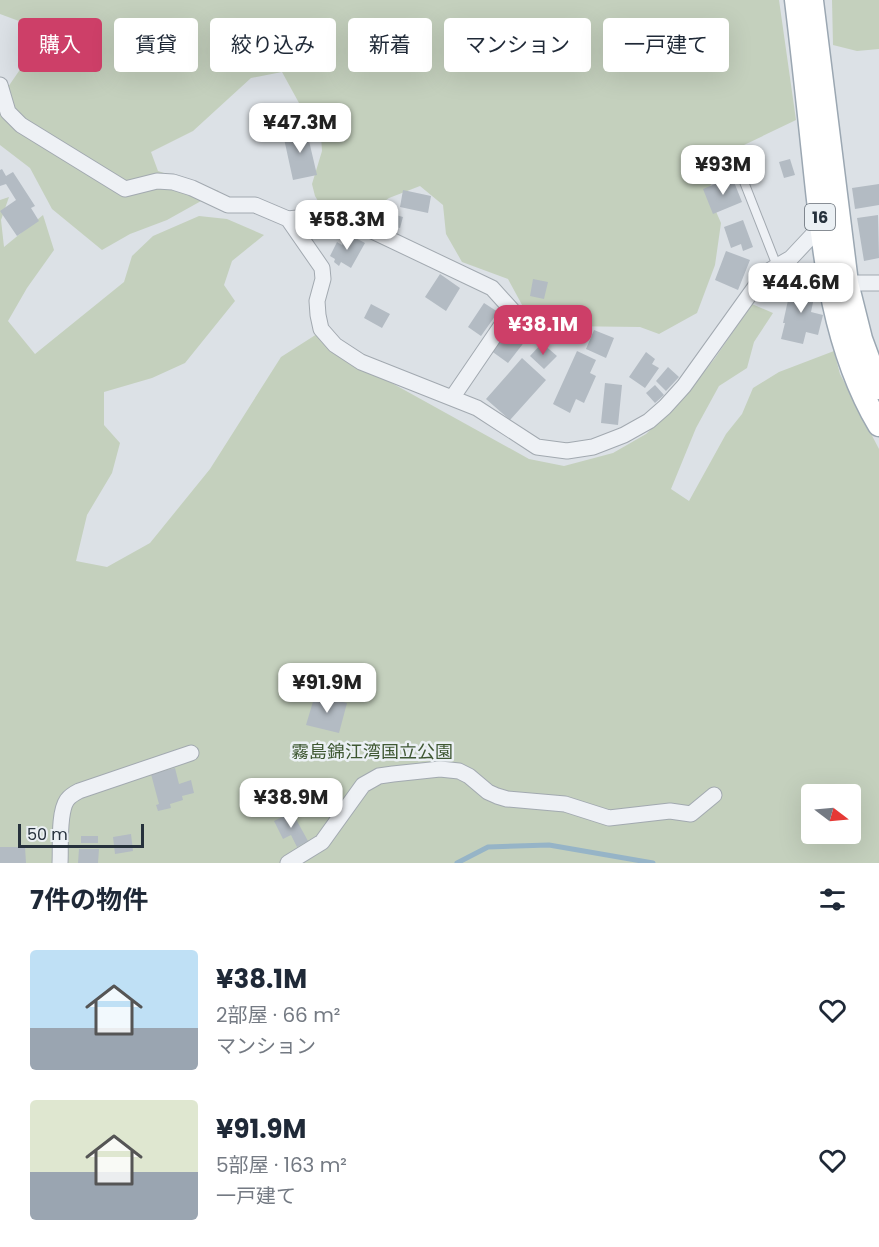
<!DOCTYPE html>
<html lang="ja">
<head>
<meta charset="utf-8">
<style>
  body { margin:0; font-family:Poppins,"Noto Sans JP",sans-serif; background:#f6f6f7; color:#1f2937; height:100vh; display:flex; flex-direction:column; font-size:22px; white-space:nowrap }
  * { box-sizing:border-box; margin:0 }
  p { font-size:20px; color:#747a83 }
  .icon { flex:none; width:33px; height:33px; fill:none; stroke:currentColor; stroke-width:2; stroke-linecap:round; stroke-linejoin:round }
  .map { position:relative; height:863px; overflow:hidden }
  .details { display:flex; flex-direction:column; background:#fff; flex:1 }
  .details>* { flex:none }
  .hud { position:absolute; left:18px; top:18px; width:843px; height:54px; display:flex; gap:12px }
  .needle { width:39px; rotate:106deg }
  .fabs { position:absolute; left:801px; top:784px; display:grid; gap:12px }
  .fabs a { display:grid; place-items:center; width:60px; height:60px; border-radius:6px; background:#fff; box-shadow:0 6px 24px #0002; font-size:30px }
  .scale { position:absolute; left:18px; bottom:15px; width:126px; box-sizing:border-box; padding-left:6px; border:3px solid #26313c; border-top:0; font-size:16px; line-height:21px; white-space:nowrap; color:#26313c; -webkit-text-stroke:4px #ebf0f4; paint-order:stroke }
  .price { position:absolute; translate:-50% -51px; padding:0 14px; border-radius:12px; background:#fff; color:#222; font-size:20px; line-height:39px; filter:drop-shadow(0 2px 3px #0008) }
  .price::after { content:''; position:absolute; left:50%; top:36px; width:18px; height:14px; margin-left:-9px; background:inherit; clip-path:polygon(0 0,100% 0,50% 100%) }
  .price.active { background:#cd3f68; color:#fff }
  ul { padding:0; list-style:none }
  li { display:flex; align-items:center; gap:18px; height:150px; padding:0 30px }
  li span { display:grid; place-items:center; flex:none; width:168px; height:120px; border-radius:6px; color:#555 }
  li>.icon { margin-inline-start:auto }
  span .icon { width:72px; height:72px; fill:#fffc; stroke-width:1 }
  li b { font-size:26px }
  h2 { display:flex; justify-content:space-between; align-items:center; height:72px; padding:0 30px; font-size:26px }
  .tag { padding:0 21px; border-radius:6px; background:#fff; box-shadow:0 6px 24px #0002; font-size:21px; line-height:54px }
  .tag.active { background:#cd3f68; color:#fff }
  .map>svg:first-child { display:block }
</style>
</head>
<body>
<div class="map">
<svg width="879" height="863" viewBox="0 0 879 863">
  <rect width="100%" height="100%" fill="#dce1e6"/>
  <!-- green -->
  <path fill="#c4d0bd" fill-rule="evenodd" d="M0 0H779L796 120 744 145 716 169 708 193 721 223 715 265 697 313 659 334 640 327 562 326 528 316 508 279 462 262 446 234 443 205 420 186 389 198 361 218 321 206 315 196 312 184 322 151 320 120 299 103 282 72 251 78 193 131 151 152 158 171 219 191 167 220 130 234 102 250 52 209 30 168 0 145V83L8 87 30 55 27 24 0 14Z
    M832 0H879V49L857 51 833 45Z
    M9 197 1 220 4 247 43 215 54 250 27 288 8 321 35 354 124 282 132 256 153 236 199 216 227 219 264 235 232 261 224 285 235 301 185 363 152 378 104 392V425L120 443 112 473 87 515 76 561 107 567 150 543 210 469 281 357 317 334 352 361 529 459 564 466 613 453 646 434 680 402 715 358 752 304 773 313 754 342 747 368 719 386 696 428 671 489 689 501 726 434 742 414 753 388 779 372 834 351 840 374 879 449V863H0V200ZM812 795H850V834H812Z"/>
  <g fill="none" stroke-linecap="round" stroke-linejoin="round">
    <!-- stream -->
    <path stroke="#96b4c7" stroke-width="5" d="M457 863 488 847 549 845 653 863"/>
  </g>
  <!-- building -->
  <path fill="#b3bbc3" d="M306 128 317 175 293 180 283 134Z
    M790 159 795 175 784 178 779 162Z
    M2 169 6 176 13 172 35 206 31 208 39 221 17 236 0 211 16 200 6 184 0 186V170Z
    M732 177 742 202 713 214 703 189Z
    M879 184V205L855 209 852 188Z
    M403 190 431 196 428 213 400 207Z
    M385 212 403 217 400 228 382 223Z
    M878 215 879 258 864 261 857 218Z
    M743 220 753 247 743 251 741 244 731 248 724 227Z
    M348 234 365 243 351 268 341 262 339 266 334 262 335 259 330 256 337 242 342 245Z
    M726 251 750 260 738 290 715 280Z
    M440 274 460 288 446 311 425 297Z
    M533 279 548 282 544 299 530 296Z
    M792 282 816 288 811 312 823 315 818 335 806 332 803 344 781 339 785 323H783Z
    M484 303 498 312 481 336 468 327Z
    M371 304 390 314 382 328 364 318Z
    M511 322 529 336 508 363 490 350Z
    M594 330 614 338 606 358 586 349Z
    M542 343 557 356 544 369 530 356Z
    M577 351 596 360 590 373 596 376 584 403 576 399 570 413 553 404Z
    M646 352 655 359 652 364 659 368 645 388 629 377Z
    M522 358 546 380 510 420 486 399Z
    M668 367 679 377 666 391 656 381Z
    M605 383 622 385 618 425 601 423Z
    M655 385 664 395 655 403 646 393Z
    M315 695 347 703 339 733 306 725Z
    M175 768 179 784 191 780 194 793 182 796 183 800 170 804 171 808 158 811 156 805 159 804 151 774Z
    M292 812 308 841 297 847 291 835 283 839 274 821Z
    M131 834 133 851 115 854 113 837Z
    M81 836H98V843H81Z
    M0 847H25L26 863H0Z
    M79 849H99L98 863H78Z"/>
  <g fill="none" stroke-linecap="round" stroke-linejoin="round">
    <defs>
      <path id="service" d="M737 164 777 266"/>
      <path id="minor" d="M0 85 8 112 21 125 125 189 157 181 173 182 192 188 228 205H255L288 219 322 268 323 279 317 301 318 315 321 329 335 345 361 362 477 408 537 447 567 451 593 447 624 435 649 421 665 407 684 386 765 273 791 258 821 226
        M288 219 333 214 345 218 492 288 512 310 452 398
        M847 283H879
        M60 863C61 847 58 813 67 800 70 796 75 793 79 791L191 753
        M288 863 322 842 363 785 379 776 393 774 440 769 459 771 469 776 488 792 497 796 507 799 565 804 609 818 670 811 691 814 714 795"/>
      <path id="primary" d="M796 0C803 57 809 115 815 172 824 259 834 349 879 425
        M812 1 847 283 861 339 879 388"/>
    </defs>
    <!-- service casing -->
    <use href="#service" stroke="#a2a9b0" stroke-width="10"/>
    <!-- minor casing -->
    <use href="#minor" stroke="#a2a9b0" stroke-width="17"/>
    <!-- primary casing -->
    <use href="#primary" stroke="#9ba7b2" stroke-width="25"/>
    <!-- service -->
    <use href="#service" stroke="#eef1f5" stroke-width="8"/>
    <!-- minor -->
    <use href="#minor" stroke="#eef1f5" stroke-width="15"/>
    <!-- primary -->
    <use href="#primary" stroke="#fff" stroke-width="22"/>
  </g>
  <g text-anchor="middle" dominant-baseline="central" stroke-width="5" stroke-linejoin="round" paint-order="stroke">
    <!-- shield labels -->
    <rect fill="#ebf0f4" stroke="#616a73" stroke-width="1.5" x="805" y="204" width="30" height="26" rx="4.5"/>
    <g font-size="16" font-weight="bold" fill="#26313c">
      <text x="820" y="217">16</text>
    </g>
    <!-- park labels -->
    <g font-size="18" fill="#3f5833" stroke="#ebf0f4">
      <text x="372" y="751">霧島錦江湾国立公園</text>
    </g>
  </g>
</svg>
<div class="fabs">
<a><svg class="needle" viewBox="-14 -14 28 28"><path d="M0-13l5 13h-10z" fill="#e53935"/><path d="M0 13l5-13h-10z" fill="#747a83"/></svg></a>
</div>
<div class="scale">50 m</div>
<b class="price" style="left:300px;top:154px">¥47.3M</b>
<b class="price" style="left:723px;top:196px">¥93M</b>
<b class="price" style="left:347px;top:251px">¥58.3M</b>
<b class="price" style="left:801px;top:314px">¥44.6M</b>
<b class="price active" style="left:543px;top:356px">¥38.1M</b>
<b class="price" style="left:327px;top:714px">¥91.9M</b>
<b class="price" style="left:291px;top:829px">¥38.9M</b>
<div class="hud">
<a class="tag active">購入</a>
<a class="tag">賃貸</a>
<a class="tag">絞り込み</a>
<a class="tag">新着</a>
<a class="tag">マンション</a>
<a class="tag">一戸建て</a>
</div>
</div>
<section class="details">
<h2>7件の物件<svg class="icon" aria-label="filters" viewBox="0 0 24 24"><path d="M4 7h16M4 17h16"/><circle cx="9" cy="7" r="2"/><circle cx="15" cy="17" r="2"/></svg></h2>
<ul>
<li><span style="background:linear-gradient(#bfe0f5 65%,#9aa5b1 0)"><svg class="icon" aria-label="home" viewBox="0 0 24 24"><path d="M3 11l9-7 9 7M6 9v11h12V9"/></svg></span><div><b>¥38.1M</b><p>2部屋 · 66 m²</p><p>マンション</p></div><svg class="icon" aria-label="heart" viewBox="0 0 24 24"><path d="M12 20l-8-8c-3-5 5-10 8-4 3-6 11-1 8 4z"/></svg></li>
<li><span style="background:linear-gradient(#dfe7d0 60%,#9aa5b1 0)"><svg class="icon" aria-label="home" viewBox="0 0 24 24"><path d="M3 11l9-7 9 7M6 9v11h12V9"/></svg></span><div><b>¥91.9M</b><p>5部屋 · 163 m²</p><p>一戸建て</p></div><svg class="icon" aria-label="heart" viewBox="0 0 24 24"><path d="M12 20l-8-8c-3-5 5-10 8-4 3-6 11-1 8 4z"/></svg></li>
</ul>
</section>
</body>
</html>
